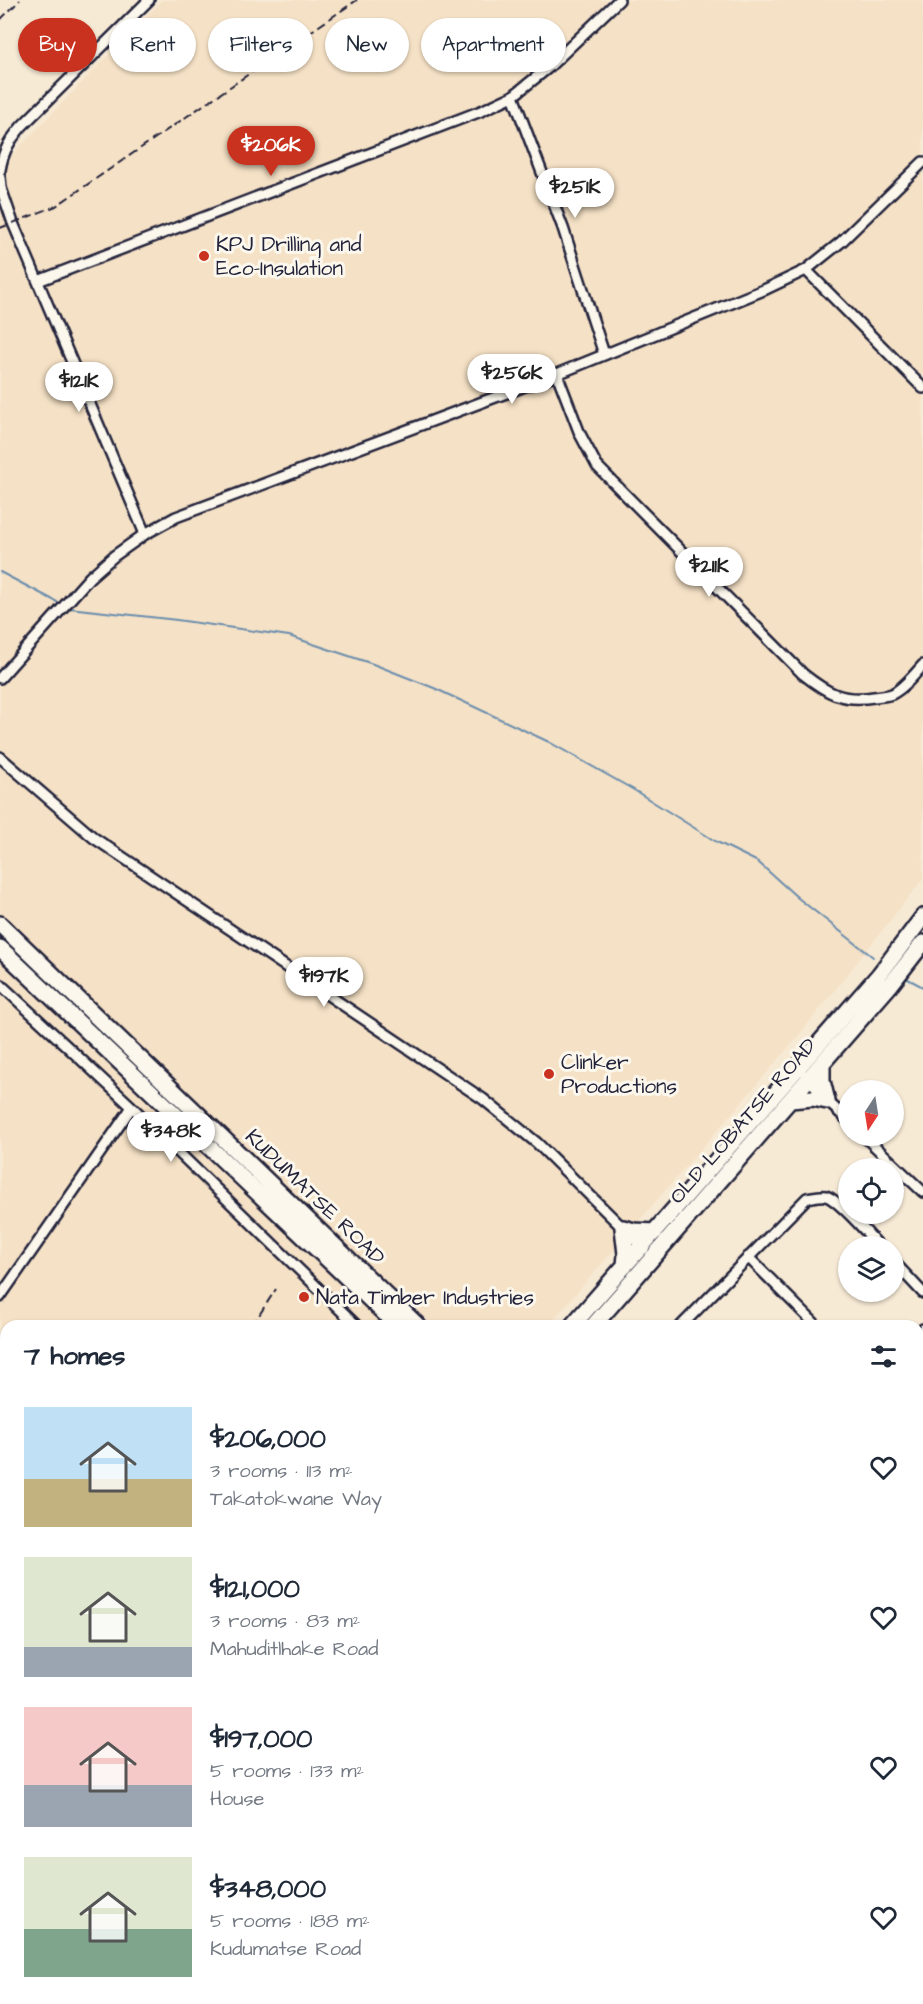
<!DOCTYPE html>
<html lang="en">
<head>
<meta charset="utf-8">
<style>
  body { margin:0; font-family:"Architects Daughter",sans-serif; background:#f2f2f3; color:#1f2937; height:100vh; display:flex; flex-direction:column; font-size:22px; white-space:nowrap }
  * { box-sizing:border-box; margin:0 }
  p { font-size:20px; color:#747a83 }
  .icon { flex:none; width:33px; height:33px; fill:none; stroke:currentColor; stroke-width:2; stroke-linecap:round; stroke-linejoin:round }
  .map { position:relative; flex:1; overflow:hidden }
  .drawer { position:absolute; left:0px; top:1320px; width:924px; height:684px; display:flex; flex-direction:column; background:#fff; border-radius:18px 18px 0 0; box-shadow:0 2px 4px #0004 }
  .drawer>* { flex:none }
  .top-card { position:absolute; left:18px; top:18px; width:600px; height:54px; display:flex; gap:12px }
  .needle { width:39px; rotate:192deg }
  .buttons { position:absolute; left:838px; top:1080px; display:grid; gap:12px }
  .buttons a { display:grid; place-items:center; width:66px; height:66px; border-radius:50%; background:#fff; box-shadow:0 2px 4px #0004; font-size:30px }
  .price { position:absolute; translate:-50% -51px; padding:0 14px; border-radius:21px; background:#fff; color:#222; font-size:20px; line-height:39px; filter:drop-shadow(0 2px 3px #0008) }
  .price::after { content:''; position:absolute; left:50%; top:36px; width:18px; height:14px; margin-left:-9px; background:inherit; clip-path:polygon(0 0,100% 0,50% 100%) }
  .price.on { background:#c8321e; color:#fff }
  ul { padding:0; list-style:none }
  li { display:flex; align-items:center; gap:18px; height:150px; padding:0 24px }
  li span { display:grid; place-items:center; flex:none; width:168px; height:120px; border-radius:0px; color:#555 }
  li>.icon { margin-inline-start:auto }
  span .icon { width:72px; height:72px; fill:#fffc; stroke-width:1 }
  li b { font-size:26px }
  h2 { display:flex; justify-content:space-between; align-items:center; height:72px; padding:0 24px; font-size:26px }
  .chip { padding:0 21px; border-radius:27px; background:#fff; box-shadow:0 2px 4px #0004; font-size:21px; line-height:54px }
  .chip.on { background:#c8321e; color:#fff }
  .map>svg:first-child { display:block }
</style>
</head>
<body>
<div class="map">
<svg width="923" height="2004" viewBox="0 0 923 2004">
  <rect width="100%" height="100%" fill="#f7ead5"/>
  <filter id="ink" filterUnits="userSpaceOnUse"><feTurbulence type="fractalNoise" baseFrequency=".0167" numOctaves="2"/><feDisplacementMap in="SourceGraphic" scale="12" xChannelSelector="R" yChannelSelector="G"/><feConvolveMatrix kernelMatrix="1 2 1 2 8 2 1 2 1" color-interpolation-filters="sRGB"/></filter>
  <g filter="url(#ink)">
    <!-- built -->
    <path fill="#f5e1c5" d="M162 0H923V879L796 1039 548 1326H6V1998H72L68 2004H0V167Z"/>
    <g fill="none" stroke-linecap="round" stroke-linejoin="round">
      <!-- stream -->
      <path stroke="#6b8dae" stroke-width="2" d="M0 572 59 603
        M69 608 177 620 289 636 373 664 434 688 549 742 634 790 715 841 758 862 798 898 873 957
        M906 978 923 987"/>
      <defs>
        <path id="minor" d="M513 96 563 228 604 354
          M0 170C3 151 10 140 22 126L149 0
          M0 177 1 188 13 223 145 534
          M806 270 923 388
          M38 281 481 111 513 96 549 67 619 0
          M557 374 580 434 597 466 803 674C827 693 842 702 874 697 880 696 887 696 892 694 904 688 914 675 923 665
          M0 678 90 577 114 556 145 534 176 517 557 374 766 289 806 270 841 242 923 162
          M0 757 94 838 483 1099 537 1143 644 1249
          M0 984 132 1107 357 1326
          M806 1075 827 1101 849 1121
          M864 1136 923 1192
          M748 1257 817 1326
          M894 1262 923 1293
          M0 1297 132 1107
          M681 1326 807 1198C813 1197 820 1195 826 1196 839 1200 869 1235 879 1246
          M918 1334 923 1329
          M918 1366 923 1370
          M918 1420 923 1415
          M918 1497 923 1492
          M918 1557 923 1561
          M918 1603 923 1598
          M918 1698 923 1703
          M242 1998 252 2004
          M502 1998 510 2004
          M641 1998 650 2004
          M757 1998 764 2004
          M56 2004 60 1998
          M193 2004 197 1998
          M354 2004 359 1998"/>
        <path id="tertiary" d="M918 1925 923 1920
          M842 2004 848 1998"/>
        <path id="primary" d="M0 924 418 1326
          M0 948 398 1326
          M790 1100 813 1098 827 1101 822 1081V1063
          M625 1266 626 1254 623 1228 634 1231 655 1232
          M572 1326 879 975 923 917
          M593 1326 891 984 923 943
          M918 1815 923 1820
          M918 1839 923 1844
          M95 2004 99 1998
          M115 2004 119 1998"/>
      </defs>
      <!-- minor casing -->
      <use href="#minor" stroke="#22223b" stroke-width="14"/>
      <!-- tertiary casing -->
      <use href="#tertiary" stroke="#22223b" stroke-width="16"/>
      <!-- primary casing -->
      <use href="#primary" stroke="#22223b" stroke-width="20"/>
      <!-- minor -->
      <use href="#minor" stroke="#fbf7ec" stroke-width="9"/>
      <!-- tertiary -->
      <use href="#tertiary" stroke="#fbf7ec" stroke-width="12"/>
      <!-- primary -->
      <use href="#primary" stroke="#fbf7ec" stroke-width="15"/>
      <!-- rail -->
      <path stroke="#22223b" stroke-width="2" stroke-dasharray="9 4.5" stroke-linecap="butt" d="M0 20 20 0
        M0 228 56 206 357 0
        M252 1326 276 1289
        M0 1697 6 1688"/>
    </g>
  </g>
  <!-- markers -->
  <g fill="#c8321e" stroke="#fbf7ec" stroke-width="2">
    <circle cx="204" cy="256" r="6"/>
    <circle cx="549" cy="1074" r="6"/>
    <circle cx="304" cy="1297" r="6"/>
  </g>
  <g text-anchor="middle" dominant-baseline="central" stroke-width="6" stroke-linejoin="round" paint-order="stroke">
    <!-- poi labels -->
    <g font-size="21" fill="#22223b" stroke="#fbf7ec" text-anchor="start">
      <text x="216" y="244">KPJ Drilling and<tspan x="216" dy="24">Eco-Insulation</tspan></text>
      <text x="561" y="1062">Clinker<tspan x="561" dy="24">Productions</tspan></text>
      <text x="316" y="1297">Nata Timber Industries</text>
    </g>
    <!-- street labels -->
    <g font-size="21" fill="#22223b" stroke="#fbf7ec">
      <text transform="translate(743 1121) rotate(-49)">OLD LOBATSE ROAD</text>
      <text transform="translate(315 1197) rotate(44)">KUDUMATSE ROAD</text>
    </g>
  </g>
</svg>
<div class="buttons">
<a><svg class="needle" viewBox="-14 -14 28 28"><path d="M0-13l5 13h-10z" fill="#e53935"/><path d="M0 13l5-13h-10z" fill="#747a83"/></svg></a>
<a><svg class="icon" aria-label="locate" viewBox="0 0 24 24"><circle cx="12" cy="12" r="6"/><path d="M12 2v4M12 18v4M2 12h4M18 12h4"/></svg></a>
<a><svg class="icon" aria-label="layers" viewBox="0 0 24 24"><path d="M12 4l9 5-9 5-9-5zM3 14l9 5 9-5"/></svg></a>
</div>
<b class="price on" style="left:271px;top:177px">$206K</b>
<b class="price" style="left:575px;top:219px">$251K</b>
<b class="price" style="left:512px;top:405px">$256K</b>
<b class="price" style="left:79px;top:413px">$121K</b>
<b class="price" style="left:709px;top:598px">$211K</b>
<b class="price" style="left:324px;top:1008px">$197K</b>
<b class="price" style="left:171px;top:1163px">$348K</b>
<div class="top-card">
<a class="chip on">Buy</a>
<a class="chip">Rent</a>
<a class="chip">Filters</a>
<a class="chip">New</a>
<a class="chip">Apartment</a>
</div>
<section class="drawer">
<h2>7 homes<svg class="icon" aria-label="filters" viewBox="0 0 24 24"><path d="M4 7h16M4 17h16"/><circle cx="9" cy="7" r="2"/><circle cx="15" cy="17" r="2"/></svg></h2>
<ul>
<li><span style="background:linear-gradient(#bfe0f5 60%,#c2b280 0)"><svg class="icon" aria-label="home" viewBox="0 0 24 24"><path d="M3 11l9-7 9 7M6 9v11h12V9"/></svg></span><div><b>$206,000</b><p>3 rooms · 113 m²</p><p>Takatokwane Way</p></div><svg class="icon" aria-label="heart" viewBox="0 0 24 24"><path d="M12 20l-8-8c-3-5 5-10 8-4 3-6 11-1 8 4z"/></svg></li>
<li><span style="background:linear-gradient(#dfe7d0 75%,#9aa5b1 0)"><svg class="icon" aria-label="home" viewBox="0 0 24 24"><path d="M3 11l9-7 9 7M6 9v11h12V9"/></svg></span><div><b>$121,000</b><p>3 rooms · 83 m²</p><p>Mahuditlhake Road</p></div><svg class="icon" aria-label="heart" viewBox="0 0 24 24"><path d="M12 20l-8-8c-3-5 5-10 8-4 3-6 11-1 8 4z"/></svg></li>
<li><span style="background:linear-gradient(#f6c9c9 65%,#9aa5b1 0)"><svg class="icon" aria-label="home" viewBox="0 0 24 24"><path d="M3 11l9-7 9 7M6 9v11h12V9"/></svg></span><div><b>$197,000</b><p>5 rooms · 133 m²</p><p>House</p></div><svg class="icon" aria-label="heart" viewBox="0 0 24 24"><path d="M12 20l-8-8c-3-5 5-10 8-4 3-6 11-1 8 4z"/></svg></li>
<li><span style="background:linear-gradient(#dfe7d0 60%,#7fa58c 0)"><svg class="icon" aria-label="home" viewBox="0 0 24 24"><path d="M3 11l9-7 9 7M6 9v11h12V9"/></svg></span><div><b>$348,000</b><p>5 rooms · 188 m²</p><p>Kudumatse Road</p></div><svg class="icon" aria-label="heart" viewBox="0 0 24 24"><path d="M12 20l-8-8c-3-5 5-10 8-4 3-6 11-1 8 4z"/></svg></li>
</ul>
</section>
</div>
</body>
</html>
